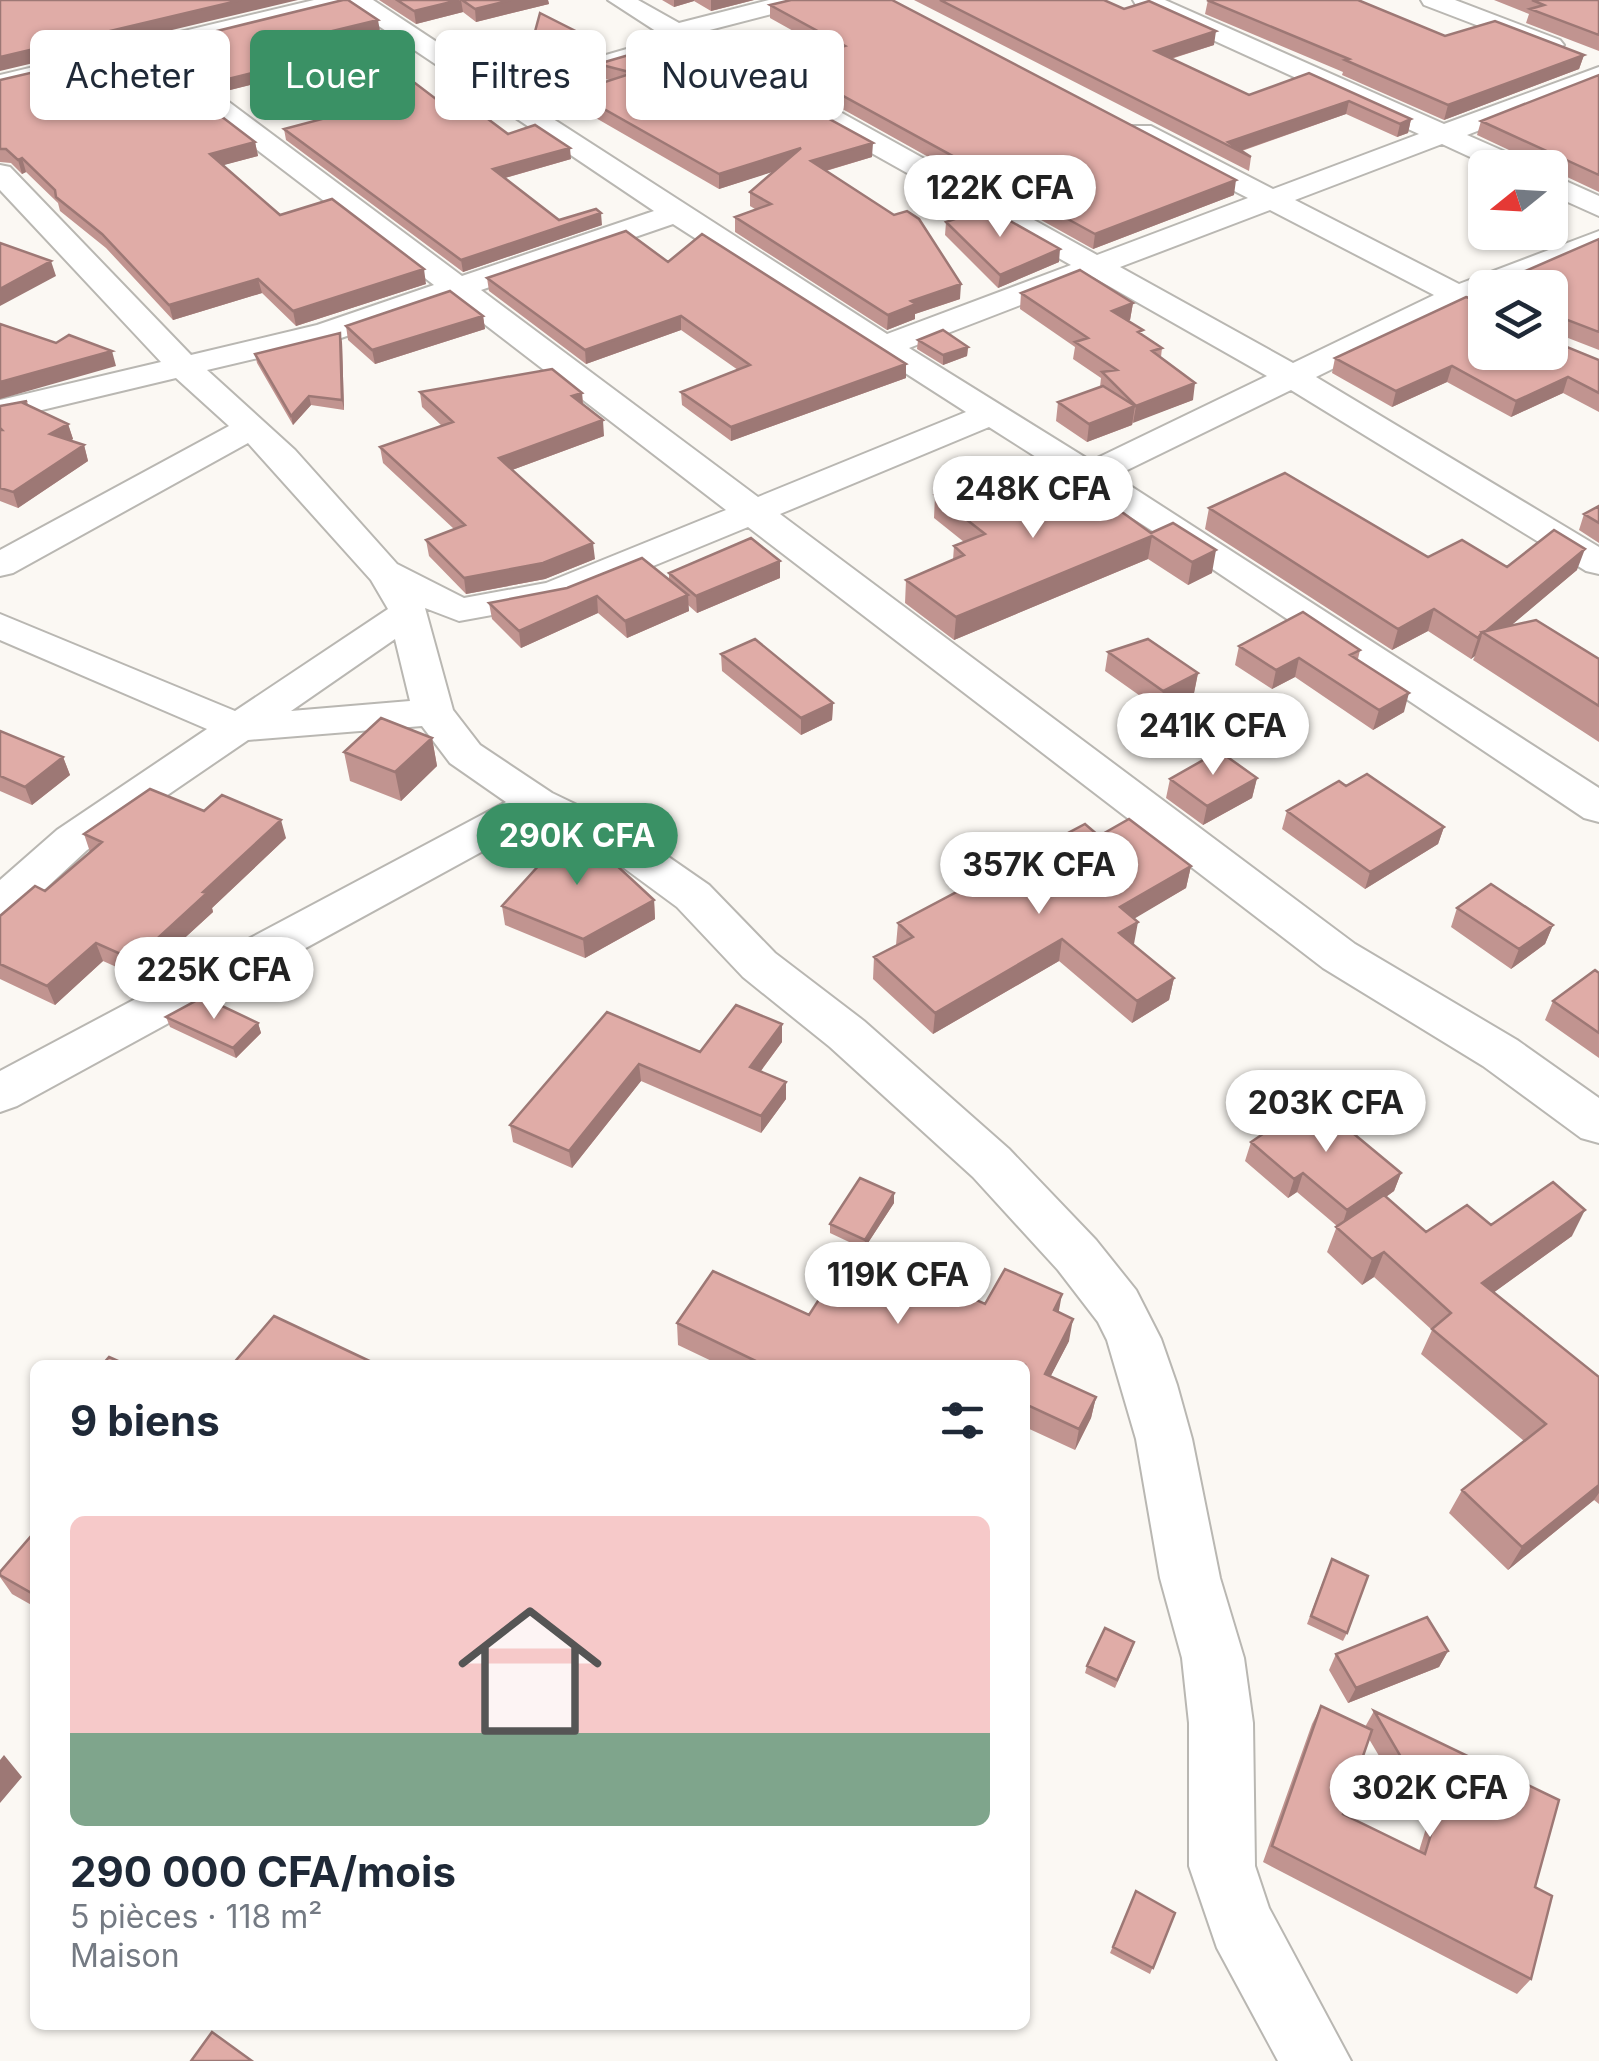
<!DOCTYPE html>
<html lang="fr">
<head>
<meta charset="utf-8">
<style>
  body { margin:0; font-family:Inter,sans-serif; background:#f6f6f7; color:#1f2937; height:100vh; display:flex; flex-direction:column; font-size:38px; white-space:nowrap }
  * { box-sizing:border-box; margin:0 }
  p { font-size:32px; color:#747a83 }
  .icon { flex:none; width:55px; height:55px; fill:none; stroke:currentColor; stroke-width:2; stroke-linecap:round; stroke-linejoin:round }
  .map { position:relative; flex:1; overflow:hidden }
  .side { position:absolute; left:30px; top:1360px; width:1000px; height:670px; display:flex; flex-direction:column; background:#fff; border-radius:15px; box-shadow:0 2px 8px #0004 }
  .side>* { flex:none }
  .hud { position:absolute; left:30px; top:30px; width:1000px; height:90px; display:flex; gap:20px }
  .needle { width:65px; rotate:252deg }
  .tools { position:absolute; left:1468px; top:150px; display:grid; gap:20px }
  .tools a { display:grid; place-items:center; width:100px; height:100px; border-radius:15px; background:#fff; box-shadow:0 2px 8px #0004; font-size:50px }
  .price { position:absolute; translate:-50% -85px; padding:0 22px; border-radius:35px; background:#fff; color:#222; font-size:32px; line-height:65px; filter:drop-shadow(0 2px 5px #0008) }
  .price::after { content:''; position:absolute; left:50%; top:60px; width:30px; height:22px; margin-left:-15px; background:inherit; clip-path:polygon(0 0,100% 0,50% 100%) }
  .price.on { background:#3a9165; color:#fff }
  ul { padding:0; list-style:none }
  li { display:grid; align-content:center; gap:20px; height:530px; padding:0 40px }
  li span { display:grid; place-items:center; height:310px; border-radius:15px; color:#555 }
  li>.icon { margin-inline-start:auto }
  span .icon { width:180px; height:180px; fill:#fffc; stroke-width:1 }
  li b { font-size:42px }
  h2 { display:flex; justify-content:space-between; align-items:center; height:120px; padding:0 40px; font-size:42px }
  .pill { padding:0 35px; border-radius:15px; background:#fff; box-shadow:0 2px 8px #0004; font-size:35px; line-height:90px }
  .pill.on { background:#3a9165; color:#fff }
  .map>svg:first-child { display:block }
</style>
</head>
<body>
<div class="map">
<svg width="1599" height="2061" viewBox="0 0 1599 2061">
  <rect width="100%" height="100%" fill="#fbf8f3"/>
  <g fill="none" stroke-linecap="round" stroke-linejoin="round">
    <defs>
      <path id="minor" d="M314 0H373L502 85 651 42H669L673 47 669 52 519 97 887 334 1071 265 665 37 608 0H638L679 23 769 0H810L807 5 698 33 1097 255 1248 198 1131 138 1127 132 1131 126H1151L1273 189 1419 134 1136 5 1133 0H1165L1444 124 1599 67V84L1467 135 1528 162 1532 168H1494L1442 144 1295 200 1459 284 1599 231V250L1505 288H1485V318L1458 307 1316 377 1599 547V574L1586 571 1291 390 1115 476 1599 788V822L1584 818 1214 570 989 427 780 514 1355 944 1517 1040 1599 1098V1143L1581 1138 1483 1066 1323 968 748 527 568 601 459 621 425 608 453 710 480 745 552 793 631 831 709 885 775 953 864 1021 1009 1149 1096 1240 1136 1290 1161 1339 1177 1385 1192 1439 1220 1578 1244 1658 1253 1723 1255 1866 1269 1908 1351 2061H1278L1217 1948 1189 1866V1723L1182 1658 1160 1578 1136 1439 1107 1340 1098 1322 1058 1270 973 1177 830 1047 743 977 677 907 601 851 538 821 17 1106 0 1112V1071L506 802 450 763 422 726 248 740 87 850 16 916 0 921V880L57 830 207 729 0 640V614L235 711 388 609 371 580 248 443 13 573 0 576V550L229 426 176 378 0 420V400L161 362 0 190V165L10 167 191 355 317 325 434 285 137 58 0 91V75ZM349 6 654 211 462 276 162 52ZM1270 210 1434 295 1293 363 1120 267ZM673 224 966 412 758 497 481 290ZM1093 277 1267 376 1091 461 909 348ZM453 300 726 510 546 583 464 598 397 564 295 450 207 370 338 339ZM395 639 410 701 291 711Z
        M1421 0H1455L1560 40 1564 45 1551 53 1542 50 1424 5Z
        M1550 174 1599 196V216L1550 194Z"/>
    </defs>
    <!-- minor casing -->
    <use href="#minor" stroke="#b9b7b2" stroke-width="4"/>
    <!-- minor -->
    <use href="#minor" fill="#fff" fill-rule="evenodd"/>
  </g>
  <!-- wall -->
  <path fill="#c19490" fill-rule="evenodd" d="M379 0H548L549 4 476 22 463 12 416 24Z
    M662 0H754L711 11 694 1 674 7Z
    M914 0H1104L1214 45 1171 59 1249 95 1309 73 1411 119 1408 133 1397 137 1346 114 1242 151 1251 157 1249 171Z
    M1208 0 1365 3 1445 36 1584 55 1579 69 1444 120 1342 75 1343 72 1205 14Z
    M1494 0H1599V51L1526 23 1529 14Z
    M770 5 1234 195 1093 249 785 77V64L829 51 770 18Z
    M380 31 337 41 405 85 453 112 571 159 505 178 559 220 602 225 463 272 286 140 284 129 332 117 282 77 222 92 171 54 168 43Z
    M656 47 872 157 826 171 960 299 915 314V319L887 330 735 232V217L755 209 750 206V192L774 171 719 189 575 106 574 92 610 80 599 78 598 64Z
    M530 50 602 53 556 66 531 58Z
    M1599 75V192L1550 169V168H1547L1477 135 1481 121Z
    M0 80 255 142 258 156 223 165 280 215 426 284 296 326 262 293 173 320 106 248 60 211 58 203 26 172 22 174 11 163 0 162Z
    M946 222 1059 262 998 288 945 235Z
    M1599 239V350L1550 331V288Z
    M668 262 906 364V378L731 441 682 405 681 392 738 370 681 330 586 364 489 291 487 278Z
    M1021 293 1133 303 1130 320 1128 321 1143 335 1162 348 1161 357 1193 400 1133 422 1132 425 1087 442 1056 421 1058 402 1100 387 1101 378 1073 359 1075 347 1020 309Z
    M483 316 485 329 375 364 348 340 346 326Z
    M918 340 968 347 967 356 943 365 917 349Z
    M342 342 344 410 311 405 293 425 257 363 255 354Z
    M1485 352 1599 360V412L1563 393 1511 417 1447 382 1392 407 1332 373 1335 358Z
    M420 392 582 393 583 405 604 436 512 470 595 559 545 579 466 594 429 556 426 540 454 529 383 463 380 447 442 426 422 407Z
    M27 401 28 405 68 424 73 439 70 441 84 445 88 461 18 508 0 501V406Z
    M935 495 1023 499 1151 533 1212 573 1188 585 1148 559 954 640 905 603 906 580 953 560 954 546 964 542 934 518Z
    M1599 506V543L1579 530 1584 514Z
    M1209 508 1428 557 1507 567 1577 570 1510 626 1599 659V742L1473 660 1475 656 1471 659 1428 631 1392 650 1205 529Z
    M669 573 780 578 697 613 688 605 689 611 627 638 598 613 521 648 492 619 489 603 669 580Z
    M1239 646 1360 650 1358 659 1404 712 1373 730 1295 677 1272 689 1235 665Z
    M1108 652 1198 673 1194 693 1160 710 1105 671Z
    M721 654 833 703 832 720 801 735 722 671Z
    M0 731 63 757 70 775 32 805 0 791Z
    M432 738 437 766 401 801 350 781 344 752Z
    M1257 778 1252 798 1203 825 1166 798 1170 779Z
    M1346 786 1444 827 1438 844 1365 889 1282 829 1287 811Z
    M204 811 286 838 212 908 213 912 141 978 103 961 55 1005 0 979V916L45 891 90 852 84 834Z
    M1099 836 1191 866 1186 888 1134 918V944L1133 945 1174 978 1169 1000 1132 1023 1059 961 933 1034 873 979 874 957 896 945 898 923Z
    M538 842 654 900 655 919 585 958 505 925 502 906 542 862Z
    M1457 908 1553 925 1545 944 1511 969 1451 927Z
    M1599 973V1058L1545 1020 1553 1001Z
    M607 1012 700 1052 782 1042 761 1071 786 1099 761 1133 641 1081 572 1168 513 1142 510 1125Z
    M166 1017 258 1023 261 1033 236 1058 170 1027Z
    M1251 1142 1401 1173 1394 1191 1386 1197 1426 1232 1491 1225 1572 1236 1494 1292 1599 1377V1504L1594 1500 1508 1570 1449 1513 1462 1490 1524 1441 1421 1354 1432 1330 1374 1277 1362 1285 1327 1252 1337 1226 1297 1192 1288 1198 1245 1161Z
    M894 1193V1203L864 1249 830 1233V1224Z
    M985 1304 1059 1313 1069 1341 1050 1377 1096 1397 1091 1418 1075 1450 1025 1427V1365H720L678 1345 677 1323Z
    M35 1537V1607L12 1594 0 1577V1572Z
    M1328 1568 1347 1633 1343 1641 1307 1624Z
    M1132 1650 1115 1688 1085 1673 1087 1666Z
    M1448 1651 1439 1667 1348 1703 1329 1670 1336 1654Z
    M1321 1706 1365 1727 1374 1711 1535 1887 1531 1979 1517 1994 1263 1862 1312 1724ZM1369 1739 1404 1798 1431 1812 1419 1851 1343 1814Z
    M1136 1891 1175 1913 1150 1974 1110 1953Z"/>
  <!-- shaded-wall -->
  <path fill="#9d7875" d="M241 0H298L0 71V57Z
    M461 0 463 12 416 24 414 11Z
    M511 0H548L549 4 476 22 475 9Z
    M674 0H694V1L674 7Z
    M711 0H754L711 11Z
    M378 20 380 31 326 44 324 33Z
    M1216 31 1214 45 1153 64 1155 51Z
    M601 44 602 53 556 66V57Z
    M1584 55 1579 69 1444 120 1448 105Z
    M280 66 282 77 222 92 220 81Z
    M1349 101 1346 114 1240 151 1228 142Z
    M1411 119 1408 133 1397 137 1400 124Z
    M255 142 258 156 213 168 210 154Z
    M873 143 872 157 811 175V161Z
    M570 148 571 159 494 181 493 169Z
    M801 148V163L719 189V174Z
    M22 158 26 172 22 174 18 160Z
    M1236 180 1234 195 1093 249 1095 234Z
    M601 213 602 225 463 272 461 260Z
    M1060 249 1059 262 998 288 1000 275Z
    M51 261 56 276 0 306V289Z
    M424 269 426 284 296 326 293 311Z
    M258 279 262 293 173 320 169 305Z
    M961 284 960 299 915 314V319L887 330 888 315 911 301Z
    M1133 303 1130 320 1110 328 1112 311Z
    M483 316 485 329 375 364 372 350Z
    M681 316V330L586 364 585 350Z
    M340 333 342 342 344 410 342 400Z
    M968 347 967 356 943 365V355Z
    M112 351 116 366 0 399V382Z
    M906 364V378L731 441V427Z
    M1452 366 1447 382 1392 407 1396 391Z
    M1568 377 1563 393 1511 417 1516 401Z
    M1195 383 1193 400 1133 423 1136 406Z
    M582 393 583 408 572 396Z
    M309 396 311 405 293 425 291 416Z
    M1135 406 1132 425 1087 442 1089 424Z
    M603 420 604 436 501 474 499 458Z
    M68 424 73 439 55 449 50 434Z
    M84 445 88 461 18 508 13 492Z
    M1152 536 1148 559 954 640 956 617Z
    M593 543 595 559 545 579 466 594 464 578Z
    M1585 549 1577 570 1494 640 1484 633Z
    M1216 550 1212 573 1188 585 1192 562Z
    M780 561V578L697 613 696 596Z
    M688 595 689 611 627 638 625 621Z
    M597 596 598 613 521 648 519 631Z
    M1434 609 1428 631 1392 650 1398 629Z
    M1482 635 1475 656 1471 659 1478 638Z
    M1299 658 1295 677 1272 689 1276 670Z
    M1198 673 1194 693 1160 710 1163 691Z
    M1409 693 1404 712 1373 730 1379 710Z
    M833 703 832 720 801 735V718Z
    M432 738 437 766 401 801 395 772Z
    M63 757 70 775 32 805 25 787Z
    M1257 778 1252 798 1203 825 1207 806Z
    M281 820 286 838 212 908 213 912 141 978 134 960 203 892Z
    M1444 827 1438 844 1365 889 1370 872Z
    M1191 866 1186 888 1117 929 1120 907Z
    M654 900 655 919 585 958 583 939Z
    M1138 922 1134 944 1115 955 1119 933Z
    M1553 925 1545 944 1511 969 1519 949Z
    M1062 939 1059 961 933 1034 935 1013Z
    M96 943 103 961 55 1005 47 986Z
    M1174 978 1169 1000 1132 1023 1137 1001Z
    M258 1023 261 1033 236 1058 233 1048Z
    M782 1024V1042L751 1084 750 1067Z
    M639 1064 641 1081 572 1168 569 1151Z
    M786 1082V1099L761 1133V1116Z
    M1303 1173 1297 1192 1288 1198 1294 1179Z
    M1401 1173 1394 1191 1341 1229 1347 1210Z
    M894 1193V1203L864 1249 865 1240Z
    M1585 1210 1572 1236 1471 1309 1482 1283Z
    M1384 1252 1374 1277 1362 1285 1372 1259Z
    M1062 1294 1058 1316 1054 1310Z
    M1073 1319 1069 1341 1041 1395 1045 1374Z
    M1096 1397 1091 1418 1075 1450 1079 1429Z
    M1599 1485V1493L1594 1500 1508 1570 1522 1547Z
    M1448 1651 1439 1667 1348 1703 1356 1688Z
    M4 1755 22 1777 0 1803V1760Z"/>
  <!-- building -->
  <path fill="#e0aca7" stroke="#9d7875" stroke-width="2.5" d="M0 0H241L0 57Z
    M343 0H348L378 20 324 33 405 85 415 83 453 112 472 107 508 134 535 125 570 148 493 169 559 220 596 209 601 213 461 260 284 129 341 114 280 66 220 81 168 43Z
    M397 0H459L414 11Z
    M462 0H511L475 9Z
    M791 0H892L1236 180 1095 234 785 64 845 46 770 5Z
    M940 0H1104L1124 9 1149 1 1216 31 1155 51 1249 95 1309 73 1411 119 1400 124 1349 101 1228 142 1251 157Z
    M1207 0H1358L1445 36 1495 21 1584 55 1448 105 1345 60 1349 59Z
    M1532 0H1599V35L1530 9 1544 5Z
    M540 13 601 44 556 57 530 50Z
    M656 47 683 61 709 53 873 143 811 161 894 215 907 211 919 219 961 284 911 301 916 304 888 315 735 217 771 204 750 192 801 148 719 174 574 92 633 73 598 64Z
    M133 49 255 142 210 154 280 215 332 199 424 269 293 311 258 279 169 305 102 234 56 197 55 190 22 158 18 160 6 149H0V80Z
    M1599 75V175L1481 121Z
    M987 208 1060 249 1000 275 946 222Z
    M626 231 668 262 702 234 906 364 731 427 681 392 750 365 681 316 585 350 487 278Z
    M1599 239V332L1552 314 1550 333V288H1493V285Z
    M0 243 51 261 0 289Z
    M1080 270 1133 303 1112 311 1143 330 1138 332 1162 348 1152 351 1195 383 1136 406 1102 372 1117 370 1075 342 1088 338 1021 293Z
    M450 291 483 316 372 350 346 326Z
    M1466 297 1485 303V352H1550V340L1599 360V393L1568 377 1516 401 1452 366 1396 391 1335 358Z
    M0 324 56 343 69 335 112 351 0 382Z
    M943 330 968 347 943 355 918 340Z
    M340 333 342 400 309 396 291 416 255 354Z
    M552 369 582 393 572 396 603 420 499 458 593 543 543 563 464 578 426 540 465 525 380 447 453 422 420 392Z
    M1103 386 1135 406 1089 424 1058 402Z
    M27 401 23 403 68 424 50 434 84 445 13 492 0 488V430H2L0 428V406Z
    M1285 473 1428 557 1462 540 1507 567 1554 530 1585 549 1486 631 1482 632 1478 638 1434 609 1398 629 1209 508Z
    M991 474 1023 499 1051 478 1108 502 1151 533 1173 523 1216 550 1192 562 1152 536 956 617 906 580 964 555 954 546 985 534 935 495Z
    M1599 506V523L1584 514Z
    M751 538 780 561 696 596 669 573Z
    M642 558 688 595 625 621 597 596 519 631 489 603 567 588Z
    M1303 612 1360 650 1350 655 1409 693 1379 710 1299 658 1276 670 1239 646Z
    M1536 620 1599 659V706L1482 632Z
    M755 639 833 703 801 718 721 654Z
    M1148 639 1198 673 1163 691 1108 652Z
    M381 718 432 738 395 772 344 752Z
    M0 731 63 757 25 787 0 776Z
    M1219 751 1257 778 1207 806 1170 779Z
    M1367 774 1444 827 1370 872 1287 811 1339 781 1346 786Z
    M150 789 204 811 222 795 281 820 203 892 207 893 134 960 96 943 47 986 0 964V916L35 886 45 891 102 842 84 834Z
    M1129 819 1191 866 1120 907 1138 922 1119 933 1174 978 1137 1001 1062 939 935 1013 874 957 913 937 898 923 1085 824 1099 836Z
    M573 825 654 900 583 939 502 906 550 853 538 842Z
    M1491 884 1553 925 1519 949 1457 908Z
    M1595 970 1599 973V1033L1553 1001Z
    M203 997 258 1023 233 1048 166 1017Z
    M736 1005 782 1024 750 1067 786 1082 761 1116 639 1064 569 1151 510 1125 607 1012 700 1052Z
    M1313 1100 1401 1173 1347 1210 1303 1173 1294 1179 1251 1142Z
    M860 1178 894 1193 865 1240 830 1224Z
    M1553 1182 1585 1210 1482 1283 1599 1377V1485L1522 1547 1462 1490 1546 1424 1432 1329 1451 1313 1384 1252 1372 1259 1336 1227 1384 1195 1426 1232 1467 1205 1491 1225Z
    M854 1245 985 1304 1005 1269 1062 1294 1054 1310 1073 1319 1045 1374 1096 1397 1079 1429 1025 1404V1365H764L677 1323 713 1271 809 1315Z
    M274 1316 378 1365H232Z
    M109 1357 127 1365H102Z
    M32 1535 35 1537V1595L0 1575V1572Z
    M1332 1559 1368 1576 1347 1633 1311 1616Z
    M1427 1617 1448 1651 1356 1688 1336 1654Z
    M1105 1628 1134 1642 1117 1680 1087 1666Z
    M1321 1706 1372 1730 1343 1814 1425 1854 1443 1795 1415 1781 1374 1711 1559 1800 1535 1887 1552 1896 1531 1979 1272 1846Z
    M1136 1891 1175 1913 1153 1968 1113 1947Z
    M212 2032 252 2061H191Z"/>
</svg>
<div class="tools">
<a><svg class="needle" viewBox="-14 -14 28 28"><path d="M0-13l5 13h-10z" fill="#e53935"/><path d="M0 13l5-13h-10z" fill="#747a83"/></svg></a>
<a><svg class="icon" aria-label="layers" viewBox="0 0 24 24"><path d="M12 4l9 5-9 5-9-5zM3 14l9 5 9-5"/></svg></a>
</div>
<b class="price" style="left:1000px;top:240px">122K CFA</b>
<b class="price" style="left:1033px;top:541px">248K CFA</b>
<b class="price" style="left:1213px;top:778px">241K CFA</b>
<b class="price on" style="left:577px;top:888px">290K CFA</b>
<b class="price" style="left:1039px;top:917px">357K CFA</b>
<b class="price" style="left:214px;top:1022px">225K CFA</b>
<b class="price" style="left:1326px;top:1155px">203K CFA</b>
<b class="price" style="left:898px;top:1327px">119K CFA</b>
<b class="price" style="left:1430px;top:1840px">302K CFA</b>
<div class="hud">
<a class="pill">Acheter</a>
<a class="pill on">Louer</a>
<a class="pill">Filtres</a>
<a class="pill">Nouveau</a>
</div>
<section class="side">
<h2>9 biens<svg class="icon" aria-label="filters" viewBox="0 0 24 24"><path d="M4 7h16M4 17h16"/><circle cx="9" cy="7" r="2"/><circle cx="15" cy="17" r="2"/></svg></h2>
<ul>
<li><span style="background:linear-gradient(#f6c9c9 70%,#7fa58c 0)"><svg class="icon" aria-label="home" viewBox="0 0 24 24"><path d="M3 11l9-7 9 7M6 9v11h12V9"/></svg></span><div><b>290 000 CFA/mois</b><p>5 pièces · 118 m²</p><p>Maison</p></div></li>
</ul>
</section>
</div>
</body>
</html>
